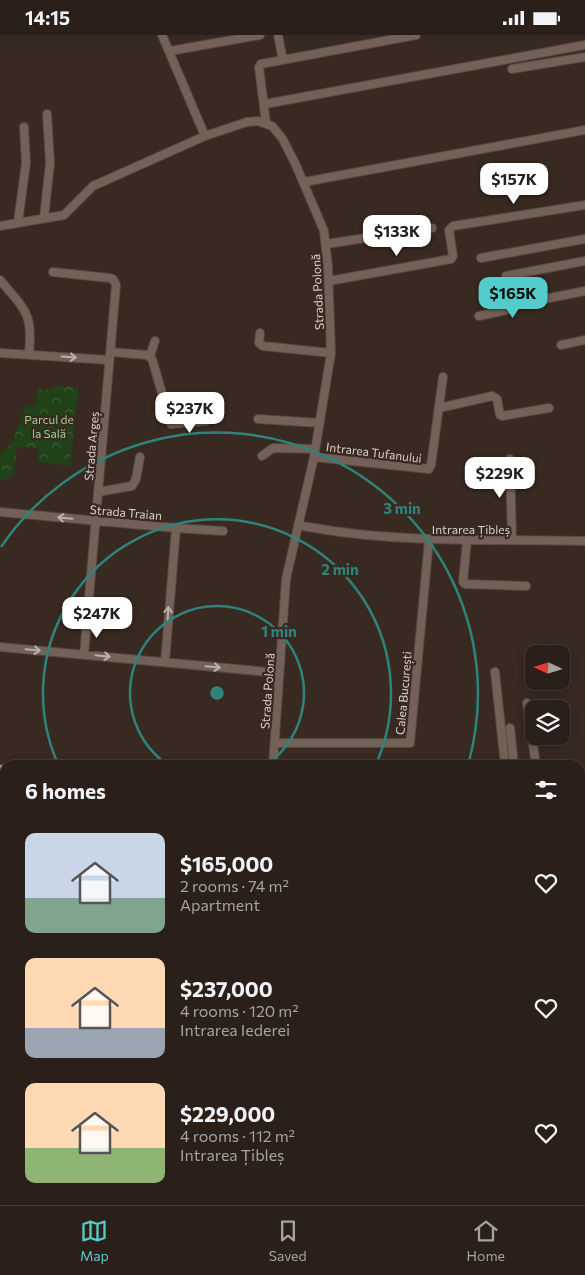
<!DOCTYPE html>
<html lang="en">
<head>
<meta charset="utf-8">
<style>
  body { margin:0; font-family:Commissioner,sans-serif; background:#322722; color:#f1f3f6; height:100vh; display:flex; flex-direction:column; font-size:19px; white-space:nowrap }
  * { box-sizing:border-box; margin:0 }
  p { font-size:16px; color:#a5a2a2 }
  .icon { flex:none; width:28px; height:28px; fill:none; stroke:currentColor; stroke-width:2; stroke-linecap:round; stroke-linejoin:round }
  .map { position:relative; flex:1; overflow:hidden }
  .sheet { position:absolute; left:0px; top:725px; width:585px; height:445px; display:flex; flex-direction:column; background:#2a1f19; border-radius:15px 15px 0 0; box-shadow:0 2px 8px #0003,0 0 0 1px #463d38 }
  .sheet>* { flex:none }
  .needle { width:32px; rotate:274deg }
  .buttons { position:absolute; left:525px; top:610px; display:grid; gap:10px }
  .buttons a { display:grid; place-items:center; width:45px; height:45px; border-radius:10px; background:#2a1f19; box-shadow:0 2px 8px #0003,0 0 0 1px #463d38; font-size:25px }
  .price { position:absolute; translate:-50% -42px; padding:0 11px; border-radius:10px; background:#fff; color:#222; font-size:16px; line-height:32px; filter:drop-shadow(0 1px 2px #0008) }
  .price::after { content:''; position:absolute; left:50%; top:30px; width:15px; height:11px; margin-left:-8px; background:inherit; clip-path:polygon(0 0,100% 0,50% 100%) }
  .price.current { background:#53cdcb; color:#111 }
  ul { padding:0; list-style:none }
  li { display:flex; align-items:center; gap:15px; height:125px; padding:0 25px }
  li span { display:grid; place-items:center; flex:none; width:140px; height:100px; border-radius:10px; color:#555 }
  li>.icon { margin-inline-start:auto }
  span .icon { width:60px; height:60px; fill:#fffc; stroke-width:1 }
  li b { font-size:21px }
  h2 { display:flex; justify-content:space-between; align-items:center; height:60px; padding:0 25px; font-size:21px }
  .status { display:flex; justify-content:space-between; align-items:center; height:35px; padding:0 25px; background:#2a1f19; direction:ltr }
  .status svg { height:14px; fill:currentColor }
  .tabs { display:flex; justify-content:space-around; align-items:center; height:70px; border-top:1px solid #463d38; background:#2a1f19; font-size:14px; color:#a5a2a2 }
  .tabs a { display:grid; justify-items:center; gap:2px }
  .tabs .current { color:#53cdcb }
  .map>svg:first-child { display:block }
</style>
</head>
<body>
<div class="status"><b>14:15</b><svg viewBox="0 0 49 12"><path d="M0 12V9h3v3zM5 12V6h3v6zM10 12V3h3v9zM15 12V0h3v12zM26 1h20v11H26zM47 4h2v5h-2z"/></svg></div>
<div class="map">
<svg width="585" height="1170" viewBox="0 0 585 1170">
  <defs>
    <pattern id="park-crowns" width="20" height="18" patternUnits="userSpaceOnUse" patternTransform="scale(1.25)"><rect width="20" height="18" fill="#204218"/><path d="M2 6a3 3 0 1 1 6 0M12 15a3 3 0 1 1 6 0" fill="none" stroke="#405c38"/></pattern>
  </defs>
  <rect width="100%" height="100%" fill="#382921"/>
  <!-- park -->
  <path fill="url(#park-crowns)" d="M57 351 78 353 70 431 38 427 39 413 17 412 14 440 0 446V420L12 408 26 370 36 371 38 354 49 355Z"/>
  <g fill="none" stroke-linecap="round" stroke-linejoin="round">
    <defs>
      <path id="minor" d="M162 0 205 101
        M278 0 283 25
        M170 16 260 0
        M512 34 585 22
        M265 69 585 10
        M266 88 259 32 261 29 416 0
        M304 147 585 95
        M44 183 50 128 47 79
        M18 187 26 128 24 92
        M0 191 64 180 93 151 205 101 247 87 258 86 272 91 282 103 295 128 324 196 328 232 331 318 314 422 286 544 273 730
        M326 209 432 193
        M481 223 585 204
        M53 237 109 243 113 244 116 250 84 620
        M506 241 585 226
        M0 245C26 276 33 278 29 320
        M329 246 451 224 453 221 449 195 453 191 585 170
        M479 281 506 275 520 269 585 256
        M260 298 259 308 263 311 331 318
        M561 310 585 305
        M110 317 147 320 152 324 171 389 206 386
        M0 318 109 325
        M150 321 155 306
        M439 373 492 361 497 364 500 380 502 381 549 373
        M258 384 320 388
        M262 421 273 413 315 414
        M314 422 429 434 431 430 443 342
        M510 424 512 505
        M98 457 132 451 136 444 140 422
        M0 477 176 493 165 627
        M298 490C393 509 489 504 585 506
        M176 493 223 496
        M467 505 463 547 465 549 526 551
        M0 612 279 638
        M495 637 505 730
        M527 668 536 730
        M510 693 514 730
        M275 708H410L429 505
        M580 1049 585 1048
        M0 1061 5 1078
        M0 1137 5 1136
        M0 1166 1 1170"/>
      <path id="tertiary" d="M168 1165 169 1170
        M565 1165 571 1170"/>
      <path id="trunk" d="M0 736 5 737
        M0 749H5
        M580 790 585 791
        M580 802 585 803"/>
    </defs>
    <!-- minor casing -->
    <use href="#minor" stroke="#544740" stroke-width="10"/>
    <!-- tertiary casing -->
    <use href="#tertiary" stroke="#544740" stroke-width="12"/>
    <!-- trunk casing -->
    <use href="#trunk" stroke="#544740" stroke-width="15"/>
    <!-- minor -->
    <use href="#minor" stroke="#736157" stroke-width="8"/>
    <!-- tertiary -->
    <use href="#tertiary" stroke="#736157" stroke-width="10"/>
    <!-- trunk -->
    <use href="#trunk" stroke="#b89158" stroke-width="12"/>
  </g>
  <!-- one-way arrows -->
  <defs><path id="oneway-shaft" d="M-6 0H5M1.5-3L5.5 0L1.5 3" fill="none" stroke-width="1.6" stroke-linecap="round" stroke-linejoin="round" transform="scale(1.25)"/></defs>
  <g stroke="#bcafa8">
    <use href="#oneway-shaft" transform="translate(69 322) rotate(4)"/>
    <use href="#oneway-shaft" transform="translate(65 483) rotate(-175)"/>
    <use href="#oneway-shaft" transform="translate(168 579) rotate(-87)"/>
    <use href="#oneway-shaft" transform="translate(33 615) rotate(5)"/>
    <use href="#oneway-shaft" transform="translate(103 621) rotate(6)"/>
    <use href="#oneway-shaft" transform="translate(213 632) rotate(5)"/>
  </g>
  <!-- distance rings -->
  <g fill="none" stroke="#2e847c" stroke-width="2.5">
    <path d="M168 730A87 87 0 1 1 266 730"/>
    <path d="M58 729A174 174 0 1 1 376 729"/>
    <path d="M1 512A261 261 0 0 1 468 730"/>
  </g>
  <g text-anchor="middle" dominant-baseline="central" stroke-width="4.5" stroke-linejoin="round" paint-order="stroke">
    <!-- street labels -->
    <g font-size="12" fill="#dbd1cb" stroke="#382921">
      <text transform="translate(317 257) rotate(-93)">Strada Polonă</text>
      <text transform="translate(91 411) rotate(-85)">Strada Argeș</text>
      <text transform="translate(374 417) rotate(7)">Intrarea Tufanului</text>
      <text transform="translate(126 477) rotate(5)">Strada Traian</text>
      <text x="471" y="494">Intrarea Țibleș</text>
      <text transform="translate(267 656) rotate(-86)">Strada Polonă</text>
      <text transform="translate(403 658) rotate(-85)">Calea București</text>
    </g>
    <!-- park labels -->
    <g font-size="12" fill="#98d18b" stroke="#382921">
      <text x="49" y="384">Parcul de<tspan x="49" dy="14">la Sală</tspan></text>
    </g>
  </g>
  <circle cx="217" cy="658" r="8" fill="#2e847c" stroke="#382921" stroke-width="2.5"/>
  <g font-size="15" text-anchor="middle" font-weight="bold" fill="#2e847c" stroke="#382921" stroke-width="4.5" stroke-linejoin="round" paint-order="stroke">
    <text x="402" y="479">3 min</text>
    <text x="340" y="540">2 min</text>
    <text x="279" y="602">1 min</text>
  </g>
</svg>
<div class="buttons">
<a><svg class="needle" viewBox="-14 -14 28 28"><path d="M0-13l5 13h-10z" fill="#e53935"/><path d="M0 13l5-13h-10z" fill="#a5a2a2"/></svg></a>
<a><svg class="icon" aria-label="layers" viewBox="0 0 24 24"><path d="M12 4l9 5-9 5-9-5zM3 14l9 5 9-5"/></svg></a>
</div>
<b class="price" style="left:514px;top:170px">$157K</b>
<b class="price" style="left:397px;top:222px">$133K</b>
<b class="price current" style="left:513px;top:284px">$165K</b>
<b class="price" style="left:190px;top:399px">$237K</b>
<b class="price" style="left:500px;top:464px">$229K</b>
<b class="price" style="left:97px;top:604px">$247K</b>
<section class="sheet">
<h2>6 homes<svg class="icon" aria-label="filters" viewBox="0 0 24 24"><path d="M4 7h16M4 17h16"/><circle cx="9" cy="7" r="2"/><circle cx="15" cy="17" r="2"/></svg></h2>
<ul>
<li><span style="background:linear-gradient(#c9d6e8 65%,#7fa58c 0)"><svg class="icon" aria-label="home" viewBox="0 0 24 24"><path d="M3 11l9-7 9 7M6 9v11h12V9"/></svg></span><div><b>$165,000</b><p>2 rooms · 74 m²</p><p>Apartment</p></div><svg class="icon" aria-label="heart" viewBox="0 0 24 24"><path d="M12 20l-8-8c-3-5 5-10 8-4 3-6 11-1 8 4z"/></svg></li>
<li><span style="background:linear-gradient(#ffd9b3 70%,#9aa5b1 0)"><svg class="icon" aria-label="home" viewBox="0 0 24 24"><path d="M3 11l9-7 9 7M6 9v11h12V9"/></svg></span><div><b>$237,000</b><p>4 rooms · 120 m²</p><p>Intrarea Iederei</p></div><svg class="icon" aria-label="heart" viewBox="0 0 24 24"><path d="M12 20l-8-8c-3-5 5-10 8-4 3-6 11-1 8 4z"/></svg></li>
<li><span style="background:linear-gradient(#ffd9b3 65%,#8fb573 0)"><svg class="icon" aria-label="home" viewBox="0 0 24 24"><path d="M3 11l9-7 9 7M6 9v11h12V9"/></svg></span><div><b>$229,000</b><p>4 rooms · 112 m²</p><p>Intrarea Țibleș</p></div><svg class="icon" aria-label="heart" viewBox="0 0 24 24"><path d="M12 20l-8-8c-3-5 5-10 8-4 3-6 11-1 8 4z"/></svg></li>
</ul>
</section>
</div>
<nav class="tabs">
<a class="current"><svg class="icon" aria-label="map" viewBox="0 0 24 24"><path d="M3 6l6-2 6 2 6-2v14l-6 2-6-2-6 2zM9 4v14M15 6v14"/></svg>Map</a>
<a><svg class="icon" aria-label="saved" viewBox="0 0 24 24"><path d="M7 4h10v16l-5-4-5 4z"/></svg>Saved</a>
<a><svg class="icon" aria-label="home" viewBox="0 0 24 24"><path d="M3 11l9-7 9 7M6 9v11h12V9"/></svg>Home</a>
</nav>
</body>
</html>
